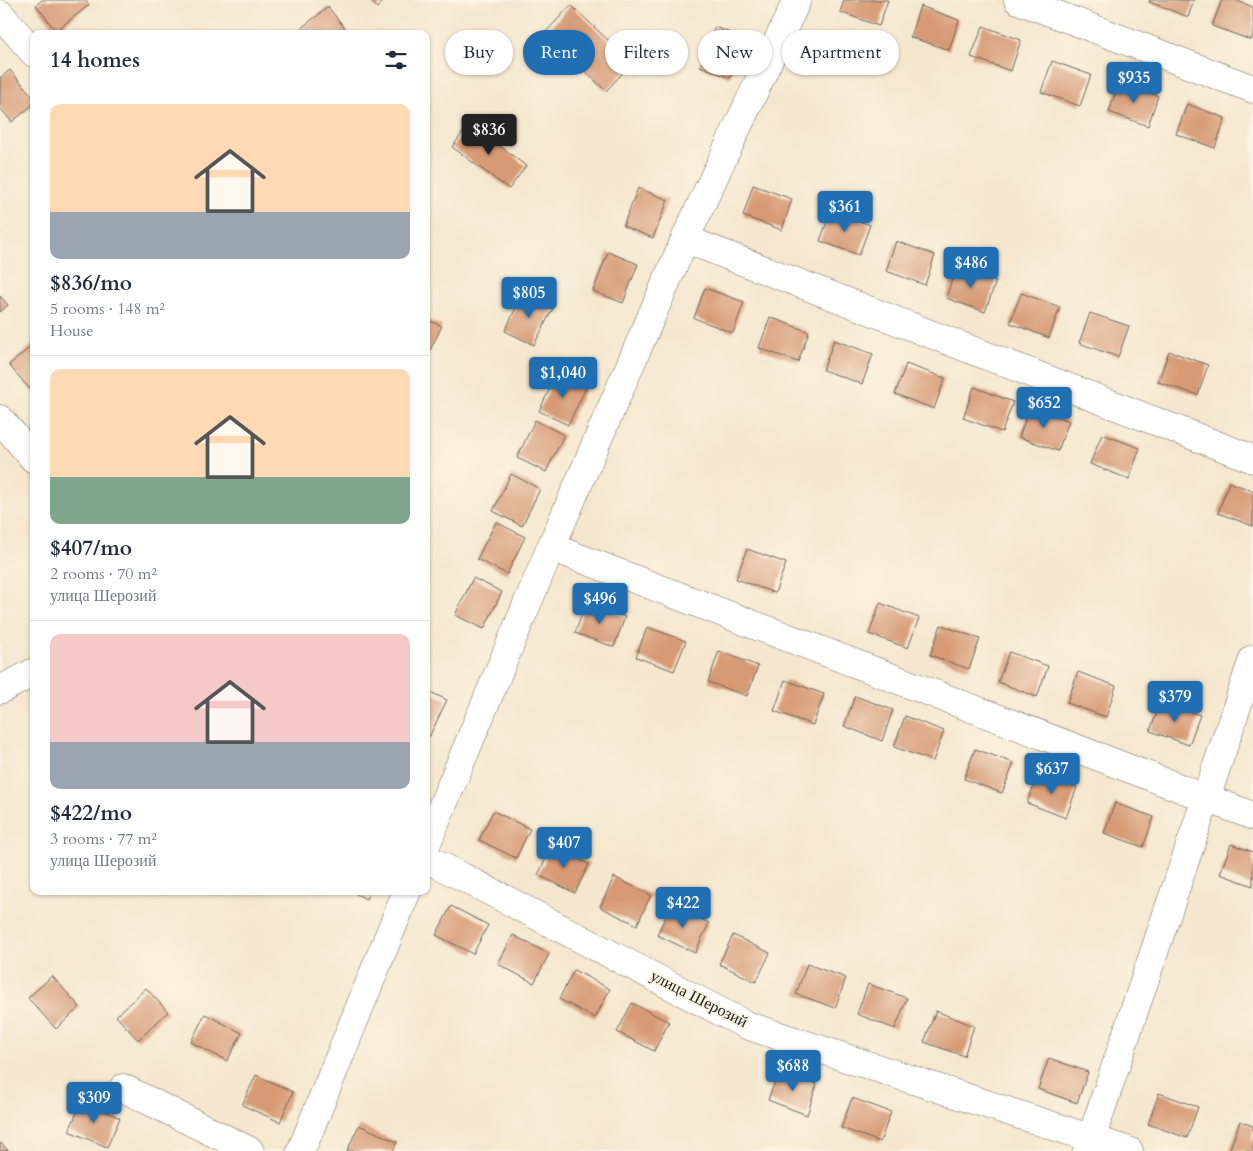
<!DOCTYPE html>
<html lang="en">
<head>
<meta charset="utf-8">
<style>
  body { margin:0; font-family:Cardo,serif; background:#f2f2f3; color:#1f2937; height:100vh; display:flex; flex-direction:column; font-size:19px; white-space:nowrap }
  * { box-sizing:border-box; margin:0 }
  p { font-size:16px; color:#747a83 }
  .icon { flex:none; width:28px; height:28px; fill:none; stroke:currentColor; stroke-width:2; stroke-linecap:round; stroke-linejoin:round }
  .map { position:relative; flex:1; overflow:hidden }
  .sheet { position:absolute; left:30px; top:30px; width:400px; height:865px; display:flex; flex-direction:column; background:#fff; border-radius:10px; box-shadow:0 1px 4px #0004 }
  .sheet>* { flex:none }
  .top-card { position:absolute; left:445px; top:30px; width:475px; height:45px; display:flex; gap:10px }
  .price { position:absolute; translate:-50% -42px; padding:0 11px; border-radius:5px; background:#1f6fb2; color:#fff; font-size:16px; line-height:32px; filter:drop-shadow(0 1px 2px #0008) }
  .price::after { content:''; position:absolute; left:50%; top:30px; width:15px; height:11px; margin-left:-8px; background:inherit; clip-path:polygon(0 0,100% 0,50% 100%) }
  .price.selected { background:#222; color:#fff }
  ul { padding:0; list-style:none }
  li { display:grid; align-content:center; gap:10px; height:265px; padding:0 20px }
  li+li { border-top:1px solid #e0e1e3 }
  li span { display:grid; place-items:center; height:155px; border-radius:10px; color:#555 }
  li>.icon { margin-inline-start:auto }
  span .icon { width:90px; height:90px; fill:#fffc; stroke-width:1 }
  li b { font-size:21px }
  h2 { display:flex; justify-content:space-between; align-items:center; height:60px; padding:0 20px; font-size:21px }
  .pill { padding:0 18px; border-radius:22px; background:#fff; box-shadow:0 1px 4px #0004; font-size:18px; line-height:45px }
  .pill.selected { background:#1f6fb2; color:#fff }
  .map>svg:first-child { display:block }
</style>
</head>
<body>
<div class="map">
<svg width="1253" height="1151" viewBox="0 0 1253 1151">
  <rect width="100%" height="100%" fill="#fcf5e5"/>
  <filter id="ink" filterUnits="userSpaceOnUse"><feTurbulence type="fractalNoise" baseFrequency=".02" numOctaves="2"/><feDisplacementMap in="SourceGraphic" scale="10" xChannelSelector="R" yChannelSelector="G"/><feConvolveMatrix kernelMatrix="1 2 1 2 8 2 1 2 1" color-interpolation-filters="sRGB"/></filter>
  <filter id="wash" filterUnits="userSpaceOnUse"><feTurbulence type="fractalNoise" baseFrequency=".0096" numOctaves="4" result="noise"/><feDisplacementMap in="SourceGraphic" scale="20" xChannelSelector="R" yChannelSelector="G"/><feGaussianBlur stdDeviation="1.12" result="paint"/><feColorMatrix in="noise" values="0 0 0 0 0 0 0 0 0 0 0 0 0 0 0 0 0 1.4 0 .05"/><feComposite in="paint" operator="in"/></filter>
  <g filter="url(#wash)">
    <rect width="100%" height="100%" fill="#f5e7cd"/>
    <g id="blocks">
      <!-- building -->
      <path fill="#d79a74" d="M42 0H85L89 5 56 31 36 5Z
        M370 0H385L377 8Z
        M844 0H888L879 26 840 12Z
        M1150 0H1194L1188 17 1149 2Z
        M1222 0H1235L1253 7V36L1251 40 1212 26Z
        M571 5 632 63 606 91 545 33Z
        M920 6 959 20 949 50 910 37Z
        M328 7 348 32 346 34H297L296 32Z
        M983 26 1021 40 1011 71 971 57Z
        M715 27 746 39 730 78 700 66Z
        M1052 61 1091 75 1080 106 1041 92Z
        M10 70 34 98V104L12 122 0 108V78Z
        M1119 82 1158 96 1148 126 1109 112Z
        M1187 104 1225 118 1215 148 1176 134Z
        M470 123 526 166 509 189 452 147Z
        M753 185 792 199 782 230 743 216Z
        M638 188 668 200 653 238 623 226Z
        M831 211 870 225 859 255 820 241Z
        M896 241 935 255 925 285 886 271Z
        M608 252 638 264 623 303 593 291Z
        M956 267 996 281 985 312 946 298Z
        M705 288 744 302 733 333 694 318Z
        M523 293 553 308 534 345 505 331Z
        M1021 293 1060 307 1049 338 1010 323Z
        M0 296 8 305 0 312Z
        M1090 313 1129 326 1118 357 1079 343Z
        M770 317 809 332 798 362 759 348Z
        M426 319 442 326 426 358Z
        M834 340 873 354 862 384 823 370Z
        M34 344V394L9 365Z
        M1169 351 1208 365 1198 395 1158 382Z
        M906 364 945 378 934 409 895 394Z
        M557 374 586 388 568 425 539 411Z
        M974 387 1013 402 1002 432 963 418Z
        M1030 406 1069 421 1058 451 1019 437Z
        M535 420 564 435 546 472 517 458Z
        M1102 434 1140 448 1129 479 1090 464Z
        M511 474 540 489 522 526 493 511Z
        M1229 482 1253 491V526L1218 513Z
        M496 522 525 537 507 574 477 559Z
        M747 549 786 563 775 593 736 579Z
        M473 578 502 592 484 629 455 615Z
        M586 603 625 617 614 647 575 633Z
        M880 603 919 618 908 648 869 634Z
        M941 625 980 639 969 669 930 655Z
        M647 627 686 641 674 671 636 657Z
        M719 651 758 666 747 696 708 682Z
        M1009 652 1048 666 1037 697 998 682Z
        M1078 672 1116 686 1106 717 1067 703Z
        M785 680 824 694 813 725 774 711Z
        M426 690 447 700 429 737 426 736Z
        M855 696 893 710 882 741 844 726Z
        M1161 701 1200 715 1189 745 1150 731Z
        M905 716 944 731 933 761 894 747Z
        M975 749 1014 763 1002 793 964 779Z
        M1039 773 1077 787 1066 818 1027 803Z
        M1115 803 1154 817 1143 847 1104 833Z
        M493 811 530 829 516 858 479 840Z
        M1231 844 1253 852V886L1220 874Z
        M552 846 589 864 575 893 538 875Z
        M614 877 651 895 637 925 600 907Z
        M351 891H370L366 899Z
        M671 905 709 923 695 953 657 935Z
        M451 906 488 925 473 954 436 935Z
        M513 935 549 954 534 983 498 964Z
        M733 935 770 953 756 982 719 964Z
        M807 964 846 978 835 1008 796 994Z
        M574 970 610 989 595 1018 559 999Z
        M52 976 80 1007 56 1029 28 998Z
        M868 984 907 998 895 1029 857 1014Z
        M146 988 168 1012 138 1040 116 1016Z
        M632 1003 669 1022 654 1051 617 1032Z
        M936 1011 974 1026 964 1056 924 1042Z
        M205 1014 242 1033 227 1061 191 1042Z
        M1049 1058 1088 1072 1077 1103 1038 1089Z
        M779 1070 817 1084 807 1115 768 1100Z
        M256 1075 293 1092 280 1122 242 1105Z
        M1159 1093 1198 1107 1187 1138 1148 1124Z
        M852 1098 891 1112 880 1142 841 1128Z
        M82 1101 120 1118 107 1147 69 1131Z
        M1240 1121 1253 1126V1151H1229Z
        M359 1125 397 1142 393 1151H347Z
        M1 1143 8 1151H0V1145Z"/>
    </g>
  </g>
  <g filter="url(#ink)">
    <use href="#blocks" fill-opacity="0" stroke="#68635a" stroke-width="1"/>
    <g fill="none" stroke-linecap="round" stroke-linejoin="round">
      <defs>
        <path id="minor" d="M1018 0 1253 89
          M0 14 34 53
          M685 239 1253 459
          M0 419 34 459
          M551 547 1253 816
          M0 690 34 672
          M426 845 551 547 685 239 797 0
          M426 858 746 1025 1129 1151
          M123 1088 250 1151
          M301 1151 407 891
          M1087 1151 1253 659"/>
      </defs>
      <!-- minor casing -->
      <use href="#minor" stroke="#68635a" stroke-width="29"/>
      <!-- minor -->
      <use href="#minor" stroke="#fff" stroke-width="28"/>
    </g>
  </g>
  <g text-anchor="middle" dominant-baseline="central" stroke-width="4" stroke-linejoin="round" paint-order="stroke">
    <!-- street labels -->
    <g font-size="16" fill="#1c1c1c" stroke="#fcf5e5">
      <text transform="translate(699 999) rotate(27)">улица Шерозий</text>
    </g>
  </g>
</svg>
<b class="price" style="left:1134px;top:104px">$935</b>
<b class="price selected" style="left:489px;top:156px">$836</b>
<b class="price" style="left:845px;top:233px">$361</b>
<b class="price" style="left:971px;top:289px">$486</b>
<b class="price" style="left:529px;top:319px">$805</b>
<b class="price" style="left:563px;top:399px">$1,040</b>
<b class="price" style="left:1044px;top:429px">$652</b>
<b class="price" style="left:600px;top:625px">$496</b>
<b class="price" style="left:1175px;top:723px">$379</b>
<b class="price" style="left:1052px;top:795px">$637</b>
<b class="price" style="left:564px;top:869px">$407</b>
<b class="price" style="left:683px;top:929px">$422</b>
<b class="price" style="left:793px;top:1092px">$688</b>
<b class="price" style="left:94px;top:1124px">$309</b>
<div class="top-card">
<a class="pill">Buy</a>
<a class="pill selected">Rent</a>
<a class="pill">Filters</a>
<a class="pill">New</a>
<a class="pill">Apartment</a>
</div>
<section class="sheet">
<h2>14 homes<svg class="icon" aria-label="filters" viewBox="0 0 24 24"><path d="M4 7h16M4 17h16"/><circle cx="9" cy="7" r="2"/><circle cx="15" cy="17" r="2"/></svg></h2>
<ul>
<li><span style="background:linear-gradient(#ffd9b3 70%,#9aa5b1 0)"><svg class="icon" aria-label="home" viewBox="0 0 24 24"><path d="M3 11l9-7 9 7M6 9v11h12V9"/></svg></span><div><b>$836/mo</b><p>5 rooms · 148 m²</p><p>House</p></div></li>
<li><span style="background:linear-gradient(#ffd9b3 70%,#7fa58c 0)"><svg class="icon" aria-label="home" viewBox="0 0 24 24"><path d="M3 11l9-7 9 7M6 9v11h12V9"/></svg></span><div><b>$407/mo</b><p>2 rooms · 70 m²</p><p>улица Шерозий</p></div></li>
<li><span style="background:linear-gradient(#f6c9c9 70%,#9aa5b1 0)"><svg class="icon" aria-label="home" viewBox="0 0 24 24"><path d="M3 11l9-7 9 7M6 9v11h12V9"/></svg></span><div><b>$422/mo</b><p>3 rooms · 77 m²</p><p>улица Шерозий</p></div></li>
</ul>
</section>
</div>
</body>
</html>
